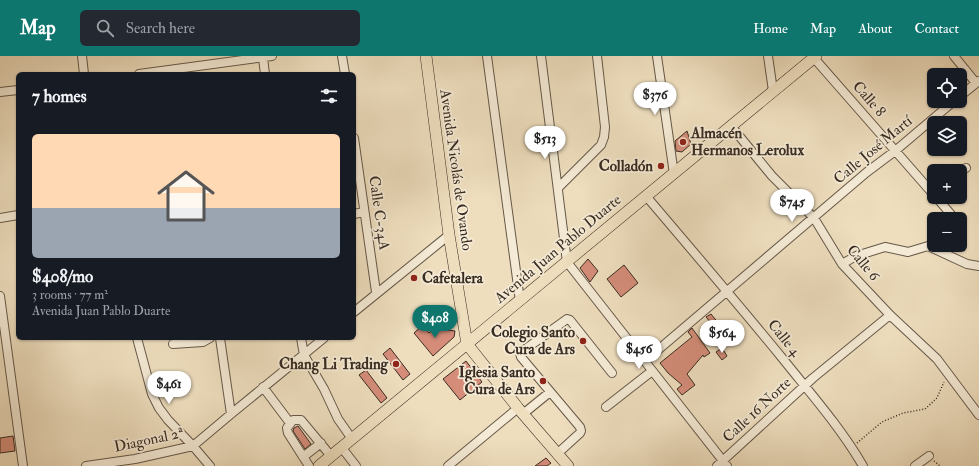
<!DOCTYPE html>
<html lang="en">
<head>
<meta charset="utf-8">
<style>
  body { margin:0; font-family:"IM FELL Double Pica",serif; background:#242831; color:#f1f3f6; height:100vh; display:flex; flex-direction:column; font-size:15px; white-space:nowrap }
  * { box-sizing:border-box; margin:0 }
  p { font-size:13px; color:#9ea1a6 }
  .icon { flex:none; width:22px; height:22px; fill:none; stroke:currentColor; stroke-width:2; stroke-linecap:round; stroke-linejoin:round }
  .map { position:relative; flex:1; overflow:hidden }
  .details { position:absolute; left:16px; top:16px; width:340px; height:268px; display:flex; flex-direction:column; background:#171b24; border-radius:6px; box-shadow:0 1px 3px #0004 }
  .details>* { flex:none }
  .buttons { position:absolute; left:927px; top:12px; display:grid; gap:8px }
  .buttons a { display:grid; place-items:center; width:40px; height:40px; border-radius:6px; background:#171b24; box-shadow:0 1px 3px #0004; font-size:20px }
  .price { position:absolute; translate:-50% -34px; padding:0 9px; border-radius:14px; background:#fff; color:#222; font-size:13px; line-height:26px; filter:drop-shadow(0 1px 2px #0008) }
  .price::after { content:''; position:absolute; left:50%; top:24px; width:12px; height:9px; margin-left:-6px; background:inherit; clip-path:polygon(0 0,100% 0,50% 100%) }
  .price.active { background:#0f766e; color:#fff }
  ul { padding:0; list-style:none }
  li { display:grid; align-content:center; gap:8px; height:212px; padding:0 16px }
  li+li { border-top:1px solid #363941 }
  li span { display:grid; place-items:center; height:124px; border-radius:6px; color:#555 }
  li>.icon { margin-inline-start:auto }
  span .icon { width:72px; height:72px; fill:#fffc; stroke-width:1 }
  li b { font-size:17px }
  h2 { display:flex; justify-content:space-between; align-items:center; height:48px; padding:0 16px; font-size:17px }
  header { display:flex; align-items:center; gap:24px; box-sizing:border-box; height:56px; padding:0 20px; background:#0f766e; color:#fff }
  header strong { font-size:19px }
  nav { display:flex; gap:22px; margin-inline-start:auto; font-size:14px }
  .search { width:280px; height:36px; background:#242831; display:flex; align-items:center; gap:10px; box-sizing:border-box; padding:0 14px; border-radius:6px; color:#9ea1a6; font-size:15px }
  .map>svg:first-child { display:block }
</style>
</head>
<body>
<header>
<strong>Map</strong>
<div class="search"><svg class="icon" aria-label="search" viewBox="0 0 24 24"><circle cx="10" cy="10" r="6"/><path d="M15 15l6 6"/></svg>Search here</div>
<nav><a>Home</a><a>Map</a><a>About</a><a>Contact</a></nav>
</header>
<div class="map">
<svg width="979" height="410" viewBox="0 0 979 410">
  <rect width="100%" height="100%" fill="#eedebe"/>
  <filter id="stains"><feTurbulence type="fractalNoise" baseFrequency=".005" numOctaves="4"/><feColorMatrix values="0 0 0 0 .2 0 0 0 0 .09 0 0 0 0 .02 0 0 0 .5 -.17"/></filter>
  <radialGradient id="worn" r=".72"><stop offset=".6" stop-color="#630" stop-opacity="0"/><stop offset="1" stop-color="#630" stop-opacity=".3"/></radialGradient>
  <!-- building -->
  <path fill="#d58d7a" stroke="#392c22" d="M687 75 691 88 682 96 676 95 675 85Z
    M588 203 598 215 590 226 580 212Z
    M624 209 638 227 621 241 607 223Z
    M711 258 732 284 728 287 706 261Z
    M423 269 429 277 435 272 455 275 454 281 433 300 414 277Z
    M692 272 710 297 704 301 703 299 687 318 695 329 682 339 677 333 682 329 668 317 660 307 692 281 688 276Z
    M390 292 410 318 403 324 383 298Z
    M722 292 727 300 722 304 716 296Z
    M466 305 482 326 460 344 443 323Z
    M366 314 387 342 381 347 359 319Z
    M298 370 311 388 305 393 293 375 294 372Z
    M13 380 15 395 0 397V382Z
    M546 402 551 407 547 410H535Z"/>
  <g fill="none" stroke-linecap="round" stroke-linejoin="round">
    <defs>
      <path id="minor" d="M82 0 84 18
        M342 0 345 18
        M487 0 520 245
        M541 0 567 206 727 410
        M657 0 674 118
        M768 0 773 35
        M954 0 976 27
        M263 2 265 18
        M814 2 934 139
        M139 18 272 0
        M0 36 18 34
        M960 40 979 25
        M731 70 772 120 814 162 842 208 890 259 937 303 979 359
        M354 82 376 236
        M959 115 966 112
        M926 130 934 126
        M559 131 601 89 604 81 605 71 597 0
        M646 140C692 194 738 248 783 303 811 338 841 372 863 410
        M936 141 955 163
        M354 158 364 156
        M0 162 18 159
        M842 208 856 200 885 191 908 196 928 190 967 208 979 210
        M0 240 23 410
        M354 256 449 179
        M137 282 152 338 159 352 168 364 193 390 210 410
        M220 282 231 358
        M301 282 304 299 324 333 338 363 352 383
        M173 288 203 286 210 282
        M645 305 867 116 895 95 954 45
        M263 331 290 367
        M606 351 652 315
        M523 358 550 336
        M342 392 356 410
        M557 398 580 377 581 375 580 371 521 301 520 297 567 263 570 264 612 317
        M303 401 321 387
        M86 410 135 403 193 390 231 358 324 282
        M309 410 288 377 287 372 293 364H301L331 400
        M448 410 518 352
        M717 410 813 322 890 259
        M915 410 929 400"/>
      <path id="major" d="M426 0 449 179 467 288 518 352 568 410
        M319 410 816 0"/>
    </defs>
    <!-- minor casing -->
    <use href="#minor" stroke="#665849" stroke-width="10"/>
    <!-- major casing -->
    <use href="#major" stroke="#392c22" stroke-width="12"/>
    <!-- path -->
    <path stroke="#392c22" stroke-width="1.5" stroke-dasharray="1 2" stroke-linecap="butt" d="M857 387 882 366 903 357 925 353 937 342 944 326
      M934 405 940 410"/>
    <!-- minor -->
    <use href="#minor" stroke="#f4ead5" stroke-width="8"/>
    <!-- major -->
    <use href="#major" stroke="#eedebe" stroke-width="11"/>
  </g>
  <!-- markers -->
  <g fill="#8f2418" stroke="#f4ead5" stroke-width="1.5">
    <circle cx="683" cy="86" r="4"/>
    <circle cx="661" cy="110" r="4"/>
    <circle cx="414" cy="222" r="4"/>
    <circle cx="583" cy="285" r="4"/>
    <circle cx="396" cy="308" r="4"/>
    <circle cx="543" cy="325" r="4"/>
  </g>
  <g text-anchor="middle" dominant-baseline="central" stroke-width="3.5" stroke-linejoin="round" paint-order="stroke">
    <!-- street labels -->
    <g font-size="15" fill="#392c22" stroke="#f4ead5">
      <text transform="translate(869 43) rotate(49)">Calle 8</text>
      <text transform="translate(873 94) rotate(-40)">Calle José Martí</text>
      <text transform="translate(456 114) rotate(82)">Avenida Nicolás de Ovando</text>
      <text transform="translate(379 157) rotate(82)">Calle C-34A</text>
      <text transform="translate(558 193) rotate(-40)">Avenida Juan Pablo Duarte</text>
      <text transform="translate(863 207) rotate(50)">Calle 6</text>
      <text transform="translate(784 282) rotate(51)">Calle 4</text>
      <text transform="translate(757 354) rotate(-43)">Calle 16 Norte</text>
      <text transform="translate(149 384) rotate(-12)">Diagonal 2ª</text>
    </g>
    <!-- poi labels -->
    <g font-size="15" font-weight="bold" fill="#392c22" stroke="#f4ead5" text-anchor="end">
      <text x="691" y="77" text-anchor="start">Almacén<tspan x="691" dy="17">Hermanos Lerolux</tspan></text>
      <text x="653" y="110">Colladón</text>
      <text x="422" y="222" text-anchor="start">Cafetalera</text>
      <text x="575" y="276">Colegio Santo<tspan x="575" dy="17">Cura de Ars</tspan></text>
      <text x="388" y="308">Chang Li Trading</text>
      <text x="535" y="316">Iglesia Santo<tspan x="535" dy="17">Cura de Ars</tspan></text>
    </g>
  </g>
  <rect width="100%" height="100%" filter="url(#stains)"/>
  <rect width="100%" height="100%" fill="url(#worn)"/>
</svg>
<div class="buttons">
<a><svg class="icon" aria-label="locate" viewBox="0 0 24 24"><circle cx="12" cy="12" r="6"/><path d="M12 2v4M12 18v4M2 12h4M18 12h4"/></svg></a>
<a><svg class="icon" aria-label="layers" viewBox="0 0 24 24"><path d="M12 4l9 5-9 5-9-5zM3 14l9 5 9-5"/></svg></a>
<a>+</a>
<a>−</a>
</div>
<b class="price" style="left:655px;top:60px">$376</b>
<b class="price" style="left:545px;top:104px">$513</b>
<b class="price" style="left:792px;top:167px">$745</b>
<b class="price active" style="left:435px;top:283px">$408</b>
<b class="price" style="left:722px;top:298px">$564</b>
<b class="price" style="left:639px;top:314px">$456</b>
<b class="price" style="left:169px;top:349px">$461</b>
<section class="details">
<h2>7 homes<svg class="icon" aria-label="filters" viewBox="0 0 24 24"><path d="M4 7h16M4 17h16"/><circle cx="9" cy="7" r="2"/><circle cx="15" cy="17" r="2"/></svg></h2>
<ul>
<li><span style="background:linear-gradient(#ffd9b3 60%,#9aa5b1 0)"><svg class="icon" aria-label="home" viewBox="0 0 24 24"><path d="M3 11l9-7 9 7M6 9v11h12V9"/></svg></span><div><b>$408/mo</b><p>3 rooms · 77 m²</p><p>Avenida Juan Pablo Duarte</p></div></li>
</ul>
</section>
</div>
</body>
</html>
